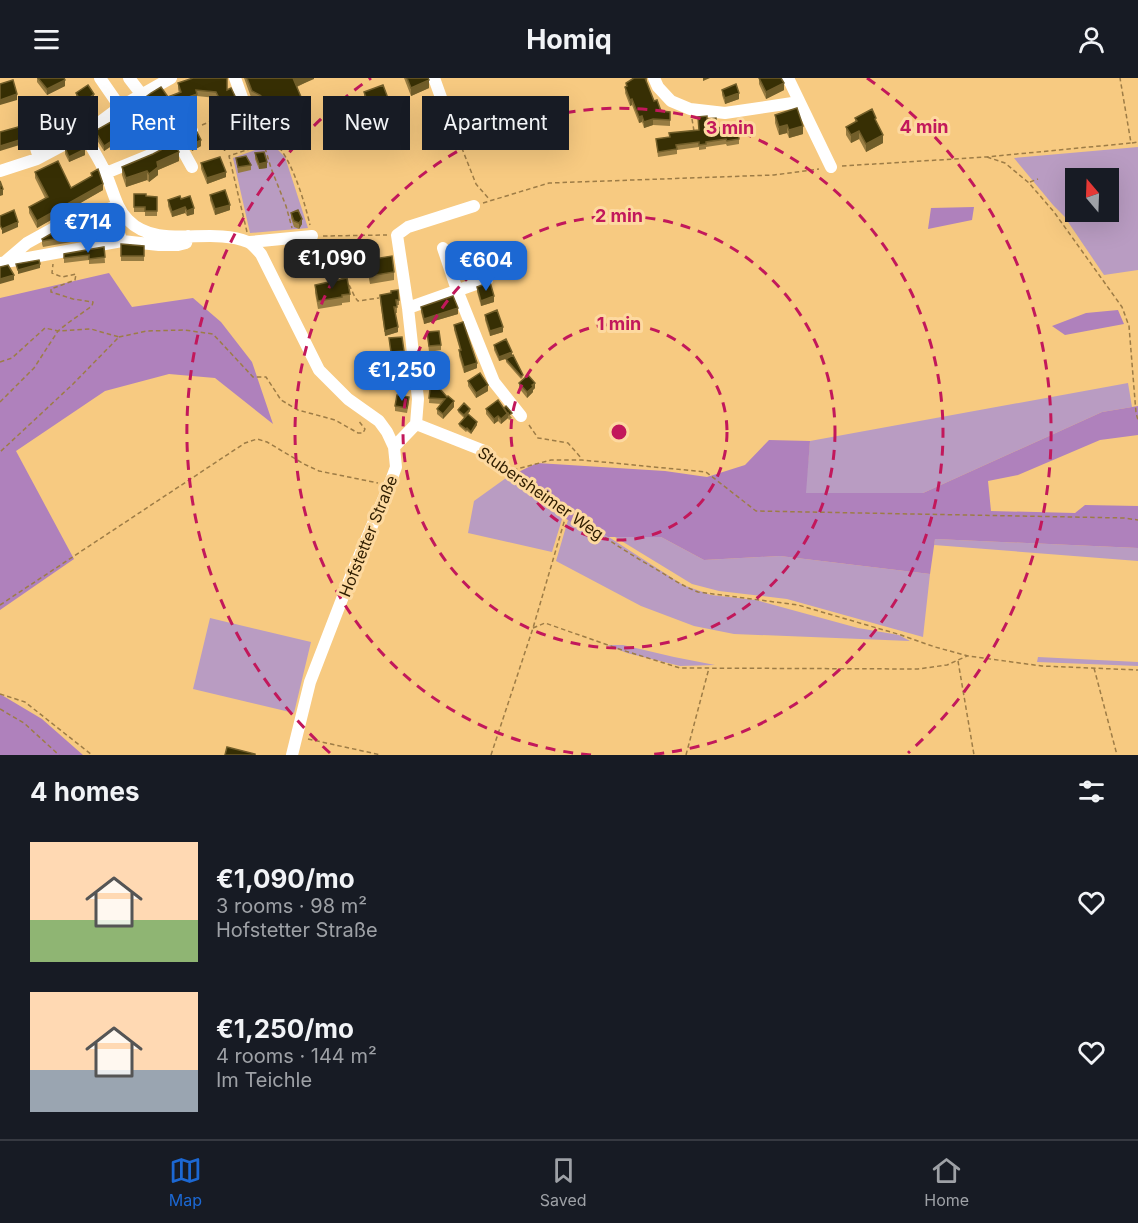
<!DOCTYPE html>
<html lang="en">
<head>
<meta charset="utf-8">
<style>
  body { margin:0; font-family:Inter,sans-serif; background:#242831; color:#f1f3f6; height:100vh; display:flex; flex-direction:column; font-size:22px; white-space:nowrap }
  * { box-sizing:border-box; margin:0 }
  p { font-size:20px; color:#9ea1a6 }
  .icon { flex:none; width:33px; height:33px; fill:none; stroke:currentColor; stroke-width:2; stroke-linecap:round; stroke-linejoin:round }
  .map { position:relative; height:677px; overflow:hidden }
  .sheet { display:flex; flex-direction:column; background:#171b24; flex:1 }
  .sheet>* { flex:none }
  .guide { position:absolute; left:18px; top:18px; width:600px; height:54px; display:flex; gap:12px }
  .needle { width:39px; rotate:341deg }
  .tools { position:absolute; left:1065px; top:90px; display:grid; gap:12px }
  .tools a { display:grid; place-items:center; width:54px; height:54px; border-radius:0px; background:#171b24; box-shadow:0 6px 24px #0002; font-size:30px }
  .price { position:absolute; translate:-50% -51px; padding:0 14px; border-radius:12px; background:#1c68d3; color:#fff; font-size:20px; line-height:39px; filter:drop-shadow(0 2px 3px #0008) }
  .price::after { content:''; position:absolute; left:50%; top:36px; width:18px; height:14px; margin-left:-9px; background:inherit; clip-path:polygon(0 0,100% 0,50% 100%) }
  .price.current { background:#222; color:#fff }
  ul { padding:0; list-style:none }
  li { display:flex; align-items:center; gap:18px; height:150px; padding:0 30px }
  li span { display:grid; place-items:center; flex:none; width:168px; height:120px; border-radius:0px; color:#555 }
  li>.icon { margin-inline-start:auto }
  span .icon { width:72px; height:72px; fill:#fffc; stroke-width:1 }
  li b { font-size:26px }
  h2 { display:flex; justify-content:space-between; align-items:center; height:72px; padding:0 30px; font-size:26px }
  .chip { padding:0 21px; border-radius:0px; background:#171b24; box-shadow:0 6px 24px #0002; font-size:21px; line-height:54px }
  .chip.current { background:#1c68d3; color:#fff }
  header { display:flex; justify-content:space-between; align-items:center; height:78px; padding:0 30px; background:#171b24; font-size:27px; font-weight:700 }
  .tab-bar { display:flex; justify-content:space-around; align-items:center; height:84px; border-top:2px solid #363941; background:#171b24; font-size:16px; color:#9ea1a6 }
  .tab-bar a { display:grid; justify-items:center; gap:3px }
  .tab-bar .current { color:#1c68d3 }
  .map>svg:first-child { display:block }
</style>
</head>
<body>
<header><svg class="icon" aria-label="menu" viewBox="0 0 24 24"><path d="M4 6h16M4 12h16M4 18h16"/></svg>Homiq<svg class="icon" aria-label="person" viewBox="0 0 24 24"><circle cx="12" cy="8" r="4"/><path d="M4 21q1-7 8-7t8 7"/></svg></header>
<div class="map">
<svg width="1138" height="677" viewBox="0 0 1138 677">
  <rect width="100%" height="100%" fill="#f7ca81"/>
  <!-- green -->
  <path fill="#b99cc2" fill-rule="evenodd" d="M272 66 285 79 308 150 250 155 233 80Z
    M1138 69V192L1104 197 1064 138 1053 127 1014 80ZM1076 100H1108V134H1076Z
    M1128 305 1132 329 1102 334 923 415H805L810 363Z
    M506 400 563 438 552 474 468 455 474 423Z
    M568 442 593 459 601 454 683 507 711 517 756 522 858 550 899 557 910 563 734 556 694 548 641 528 556 483Z
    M615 459H661L704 482 780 478 930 496 923 559 787 521 719 513 692 506Z
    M935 461 1138 470V483L934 467Z
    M210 540 311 564 294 635 193 611Z
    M607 567H623L674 579 715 587 680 588 627 575Z
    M1038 579 1138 584V588L1037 584Z"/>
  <!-- forest -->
  <path fill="#af81bc" d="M974 129 972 142 928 151 931 130Z
    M109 195 132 229 193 220 221 244 252 284 273 346 215 300 169 296 105 313 16 373 74 481 0 532V220Z
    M1118 232 1124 246 1065 257 1052 248 1086 235Z
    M1138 328V357L1100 362 1018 397 988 403 991 433 1075 435 1085 427 1138 428V470L935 461 930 496 780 478 704 482 661 459H608L601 454 593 459 506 400 537 385 665 393 707 399 745 387 769 362 810 363 806 415H923L1102 334Z
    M0 616 42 641 83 677H0Z"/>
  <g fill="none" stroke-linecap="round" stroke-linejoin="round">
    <!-- path -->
    <path stroke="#9d7c46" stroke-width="1.5" stroke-dasharray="4.5 3" stroke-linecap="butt" d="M448 35 476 106 490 122
      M692 41 694 53
      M202 47 214 42
      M274 64C291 78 305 125 310 147
      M1132 65 1138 64
      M265 70 271 90 286 128 292 150
      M987 79 1005 85 1029 105 1054 134 1122 229 1129 248 1136 335 1138 342
      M842 88 986 79 1131 65 1120 0
      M1030 104 1038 101
      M483 125 549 105 774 97 819 91
      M247 154 229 78 258 68
      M323 158 387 157
      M304 171 308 182 314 193 331 197 344 201
      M349 207C352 212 354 219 358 223L379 220
      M119 259 147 253 184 252 213 256 253 299H266L281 322 298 332 335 342 358 355H363L365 351 358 342
      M0 284 12 280 45 250 58 253 91 251 119 259 73 306 0 374
      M0 324 34 290 58 253 68 245 92 228 93 224 73 221 51 214V211L75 202 76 196 62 199 52 195 53 186
      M529 347 538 360 568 365 582 381
      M496 380C547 418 598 458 654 490 668 498 682 508 698 514L798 527 901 557 935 569 968 578 1042 588 1138 592
      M513 392 551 382H582L706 394 756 433 1124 440 1138 442
      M0 527 245 365 257 361 267 364 304 386 319 393 378 405
      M533 550 545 545 622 572 680 590 918 591 947 587 967 578
      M958 583 974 677
      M1094 590 1117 677
      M0 616 25 624 92 677
      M0 631 24 645 59 677
      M308 661 381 677
      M491 677 533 550 567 434
      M686 677 709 590"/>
    <!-- minor -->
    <path stroke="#fff" stroke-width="12" d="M100 0 120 29
      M129 0 142 17
      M235 0 245 28 256 34 266 59
      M434 0 443 25
      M654 0 658 9 671 23 690 31 725 35 799 24
      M788 0 831 89
      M25 34 39 80
      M223 38 245 28
      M84 56C91 69 100 82 106 96 113 112 116 130 128 142 158 173 210 148 248 164 253 166 257 172 261 176L319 292 348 321 379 343 387 354 394 369 396 389 389 408 354 490 310 604 292 677
      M177 62 192 89
      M0 93 37 81 84 56 120 29 171 0
      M106 95 150 77 192 53
      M108 131 122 163
      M250 164 312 158
      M443 170 457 212 494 304 521 338
      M6 183 27 165 65 144 118 128
      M0 185 122 163 159 167H178L186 165 188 158
      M408 230 487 202
      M416 346 487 374
      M394 369 416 346 418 321 408 230 397 157 408 149 474 128"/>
  </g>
  <!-- wall -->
  <path fill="#977c42" d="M37 0H64L65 8 47 17 37 4Z
    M244 0H314L297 9 307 43 274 57 264 31 260 27 252 22Z
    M404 0H428L429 10 411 18Z
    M633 0H647V5L654 23 661 33 670 34V48L653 47 644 50 642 44 639 45 632 27 630 28 625 15 626 5Z
    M759 0 784 12 766 21 759 6Z
    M178 5 227 12 235 24 221 30 216 20 197 18V22L186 25V28L176 32 165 40 159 33 136 50V52L113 65V67L104 73 95 59V53L132 32V29L179 15 178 11Z
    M722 12 739 21 725 26 722 17Z
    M364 14 395 47 376 54 364 22Z
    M76 15 94 22 83 30 86 39 69 50 63 41V35L78 24 76 21Z
    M241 36 256 56 247 59 241 41Z
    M775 37 803 56 789 60 787 55 779 57 775 45Z
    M37 39 56 54 41 59 37 45Z
    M698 39 707 41 717 50 739 61V66L727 68 726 66 706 69V71L699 72V69L677 72V76L658 79 656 61 669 59V55L699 52Z
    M855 40 876 44 883 65 866 74 859 61 851 65 846 57V49L855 44Z
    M213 46 237 66 224 73 213 52Z
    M142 57 157 64 145 70 142 62Z
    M188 59 201 68 192 73 188 65Z
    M65 70 85 77 69 84 65 76Z
    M255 75 267 90 259 91 255 81Z
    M236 80 251 87V92L238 95Z
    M179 83 158 92V97L149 104 147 102 126 109 122 97V89Z
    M201 85 226 99 207 106 201 91Z
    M35 94 71 110 91 99V95L103 112 37 150 29 135V129L45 120 35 100Z
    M134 116 146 118 157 119V138H145V134H134Z
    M210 117 230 132 215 137 210 122Z
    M181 121 194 136 187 138 185 135 172 139 168 128V122Z
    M291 135 302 146 299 151 294 149 291 140Z
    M98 155 71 164 43 169 42 166V161Z
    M121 166 144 168V183H121Z
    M104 169 105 185 89 186V182L64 185V176Z
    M367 182 394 194V202L370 206 367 190Z
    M315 207 350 216V224L342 225V227L318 231 315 215Z
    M477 209 494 224 481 228 477 214Z
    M380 217 399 222V227H397V235H395L398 254 385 258 380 222Z
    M421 229 458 236 424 246 421 234Z
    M485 237 503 254 490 258 485 242Z
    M454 247 477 290 464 295 459 278V272H460L454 252Z
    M427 254 441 267V272L429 274Z
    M389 260 404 273V278L391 279Z
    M494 267 512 277 523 299 521 301 506 284V281L508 280 499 283 494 272Z
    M428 288 440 311 454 329 443 341 437 336V331L441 326 429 325 430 307H428Z
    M391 292 406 303V308L393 310Z
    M468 303 488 313 476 320 468 308Z
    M519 305 535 310 533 312V314L527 320 519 310Z
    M498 322 512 340 509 342 508 340 501 346 498 343 494 346 486 336V331Z
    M409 324 407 335 395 333V328Z
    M458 332 470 333 464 340 458 334Z
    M459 346 477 347 471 356 467 353 466 354 459 348Z"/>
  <!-- shaded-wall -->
  <path fill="#715e2a" d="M293 0H314V1L293 10Z
    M703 0H710L703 3Z
    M65 2V8L47 17V11Z
    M429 2V10L411 18V10Z
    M784 5V12L766 21V14Z
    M739 15V21L725 26V20Z
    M17 16V22L0 27V22Z
    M94 16V22L82 30V25Z
    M197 16V22L186 25V28L176 32 165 40V35L186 20Z
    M235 18V24L221 30V24Z
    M632 21V27L630 28V22Z
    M159 27V33L136 50V52L113 65V67L104 73V68L112 60Z
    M307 33V43L274 57V47Z
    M86 34V39L69 50V45Z
    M642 38V44L639 45V39Z
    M395 39V47L376 54V46Z
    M653 41V47L644 50V44Z
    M787 47V55L779 57V49Z
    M803 48V56L789 60V52Z
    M56 49V54L41 59V53Z
    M256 51V56L247 59V54Z
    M859 53V61L851 65V57Z
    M883 57V65L866 74V66Z
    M157 58V64L145 70V65Z
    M26 60V65L0 73V68Z
    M237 61V66L224 73V67Z
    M201 62V68L192 73V67Z
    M85 71V77L69 84V79Z
    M179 74V83L158 92V97L149 104V96L157 84Z
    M267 84V90L259 91V86Z
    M147 93V102L126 109V100Z
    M226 94V99L207 106V100Z
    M103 106V112L37 150V143Z
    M3 111V117L0 118V112Z
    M230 127V132L215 137V131Z
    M185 129V135L172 139V134Z
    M194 130V136L187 138V133Z
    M302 141V146L299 151V145Z
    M18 144V149L2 156V151Z
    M98 149V155L71 164V158Z
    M40 186V190L18 196V192Z
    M14 197V202L0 206V201Z
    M494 218V224L481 228V223Z
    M458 230V236L424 246V241Z
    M398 249V254L385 258V253Z
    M503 249V254L490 258V253Z
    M512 274V279L499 283V279Z
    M477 285V290L464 295V289Z
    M535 305V310L533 312V314L527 320V314Z
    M488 307V313L476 320V315Z
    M454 323V329L443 341V336Z
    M470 331V333L464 340V337Z
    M508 335V340L501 346V341Z
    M498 338V343L494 346V341Z
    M477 344V347L471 356V354Z"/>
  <!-- building -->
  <path fill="#372f04" stroke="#715e2a" stroke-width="1.5" d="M38 0H64L65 2 47 11Z
    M193 0H227V12L231 10 235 18 221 24 216 14 196 12 197 16 186 20V23L176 26 165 35 159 27 135 45 136 46 112 60 113 62 104 68 95 53 134 31 132 29 151 15 161 9 168 19 181 14 178 5Z
    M247 0H294H293L307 33 274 47 264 21 260 17 252 13Z
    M407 0H428L429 2 411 10Z
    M634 0H645L654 23 657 22 661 33 670 34V42L653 41 644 44 642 38 639 39 632 21 630 22 625 9 627 8 626 5Z
    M759 0H781L784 5 766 14Z
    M13 2 17 16 0 22V6Z
    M736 6 739 15 725 20 722 12Z
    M88 7 94 16 82 25 76 15Z
    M383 7 395 39 376 46 364 14Z
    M79 24 86 34 69 45 63 35Z
    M797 30 803 48 789 52 787 47 779 49 775 37Z
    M872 31 876 40 875 41 883 57 866 66 859 53 851 57 846 49 857 43 855 40Z
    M248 34H249L256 51 247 54 241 36Z
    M52 35 56 49 41 53 37 39Z
    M707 38V41L716 40 717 50 737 47 739 61 727 63 726 61 706 64V66L699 67V64L676 67 677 71 658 74 656 61 670 59 669 55 699 52 698 39Z
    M227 41 237 61 224 67 213 46Z
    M22 48 26 60 0 68V54Z
    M154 52 157 58 145 65 142 57Z
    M197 54 201 62 192 67 188 59Z
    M80 62 85 71 69 79 65 70Z
    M174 65 179 74 157 84 158 89 149 96 147 93 126 100 122 89 153 76Z
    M264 74 267 84 259 86 255 75Z
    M246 78 251 87 238 89 236 80Z
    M220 79 226 94 207 100 201 85Z
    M58 83 71 110 92 98 91 95 98 91 103 106 37 143 29 129 48 119 35 94Z
    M0 103 3 111 0 112Z
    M225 112 230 127 215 131 210 117Z
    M134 116H146V118L157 119V133H145V129H134Z
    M180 118 181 121 190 118 194 130 187 133 185 129 172 134 168 122Z
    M14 132 18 144 2 151 0 147V138Z
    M298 132 302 141 299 145 294 143 291 135Z
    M95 138 98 149 71 158 43 163 42 161 68 146Z
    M121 166 144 168V178H121Z
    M104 169 105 179 89 181V177L64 180V176Z
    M392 178 394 194 370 198 367 182Z
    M39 182 40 186 18 192 16 186Z
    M8 187 14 197 0 201V189Z
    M347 200 350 216 342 217V219L318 223 315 207Z
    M490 204 494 218 481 223 477 209Z
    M398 212 399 222H396L397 229H394L398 249 385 253 380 217 391 215V213Z
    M453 218 458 230 424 241 421 229Z
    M497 232 503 249 490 253 485 237Z
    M463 244 477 285 464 289 459 272H461L454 247Z
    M439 253 441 267 429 268 427 254Z
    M402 259 404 273 391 274 389 260Z
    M506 261 512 274 499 279 494 267Z
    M513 277 523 297 521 298 506 281Z
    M428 288H440V311L447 319 448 318 454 323 443 336 437 331 445 321 429 320 431 302H428Z
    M404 290 406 303 393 305 391 292Z
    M480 295 488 307 476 315 468 303Z
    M528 297 535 305 532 307 533 309 527 314 519 305Z
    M397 317 409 319 407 330 395 328Z
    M498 322 507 335 504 330 506 328 512 335 509 337 508 335 501 341 498 338 494 341 486 331Z
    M464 325 470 331 464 337 458 332Z
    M468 336 477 344 471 354 467 350 466 351 459 346Z
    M227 669 255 676V677H225Z"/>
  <!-- distance rings -->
  <g fill="none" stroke="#c2185b" stroke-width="3" stroke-dasharray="10 8">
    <circle cx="619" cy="354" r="108"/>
    <circle cx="619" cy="354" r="216"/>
    <path d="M591 677A324 324 0 1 1 647 677"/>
    <path d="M330 675A432 432 0 0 1 371 0M867 0A432 432 0 0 1 908 675"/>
  </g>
  <g text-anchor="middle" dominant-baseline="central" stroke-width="6" stroke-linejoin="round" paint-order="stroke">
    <!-- street labels -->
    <g font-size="16" fill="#301e00" stroke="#fdd9a0">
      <text transform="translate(541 415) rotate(35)">Stubersheimer Weg</text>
      <text transform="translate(368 458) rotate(-68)">Hofstetter Straße</text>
    </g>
  </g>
  <circle cx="619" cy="354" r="9" fill="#c2185b" stroke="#fdd9a0" stroke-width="3"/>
  <g font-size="18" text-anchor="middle" font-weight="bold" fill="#c2185b" stroke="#fdd9a0" stroke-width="6" stroke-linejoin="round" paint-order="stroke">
    <text x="924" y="55">4 min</text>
    <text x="730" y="56">3 min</text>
    <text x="619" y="144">2 min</text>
    <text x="619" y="252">1 min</text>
  </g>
</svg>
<div class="tools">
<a><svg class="needle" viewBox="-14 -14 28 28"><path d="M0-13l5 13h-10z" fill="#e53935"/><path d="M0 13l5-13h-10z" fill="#9ea1a6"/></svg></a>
</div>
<b class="price" style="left:88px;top:176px">€714</b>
<b class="price current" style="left:332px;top:212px">€1,090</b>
<b class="price" style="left:486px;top:214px">€604</b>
<b class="price" style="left:402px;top:324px">€1,250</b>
<div class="guide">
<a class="chip">Buy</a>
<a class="chip current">Rent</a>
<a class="chip">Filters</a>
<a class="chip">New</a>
<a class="chip">Apartment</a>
</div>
</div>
<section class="sheet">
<h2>4 homes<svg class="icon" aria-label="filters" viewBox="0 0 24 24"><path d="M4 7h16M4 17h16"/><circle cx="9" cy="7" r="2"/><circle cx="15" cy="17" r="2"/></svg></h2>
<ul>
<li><span style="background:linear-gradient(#ffd9b3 65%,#8fb573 0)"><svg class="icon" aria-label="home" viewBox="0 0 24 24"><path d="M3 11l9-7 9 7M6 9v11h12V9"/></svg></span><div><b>€1,090/mo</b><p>3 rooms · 98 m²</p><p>Hofstetter Straße</p></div><svg class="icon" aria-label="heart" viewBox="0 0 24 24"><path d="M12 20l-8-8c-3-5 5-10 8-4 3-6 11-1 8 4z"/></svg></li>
<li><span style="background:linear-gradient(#ffd9b3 65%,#9aa5b1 0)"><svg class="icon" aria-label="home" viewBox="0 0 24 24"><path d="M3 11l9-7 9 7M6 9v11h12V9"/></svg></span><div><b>€1,250/mo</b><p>4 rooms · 144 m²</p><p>Im Teichle</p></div><svg class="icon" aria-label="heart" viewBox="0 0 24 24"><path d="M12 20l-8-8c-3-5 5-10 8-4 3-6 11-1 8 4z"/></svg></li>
</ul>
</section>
<nav class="tab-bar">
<a class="current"><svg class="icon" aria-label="map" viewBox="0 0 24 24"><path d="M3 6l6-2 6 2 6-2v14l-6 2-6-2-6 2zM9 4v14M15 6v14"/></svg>Map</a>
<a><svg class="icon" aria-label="saved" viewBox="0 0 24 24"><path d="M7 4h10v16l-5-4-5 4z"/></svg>Saved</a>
<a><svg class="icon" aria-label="home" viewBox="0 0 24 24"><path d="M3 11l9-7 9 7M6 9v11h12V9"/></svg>Home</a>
</nav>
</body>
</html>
